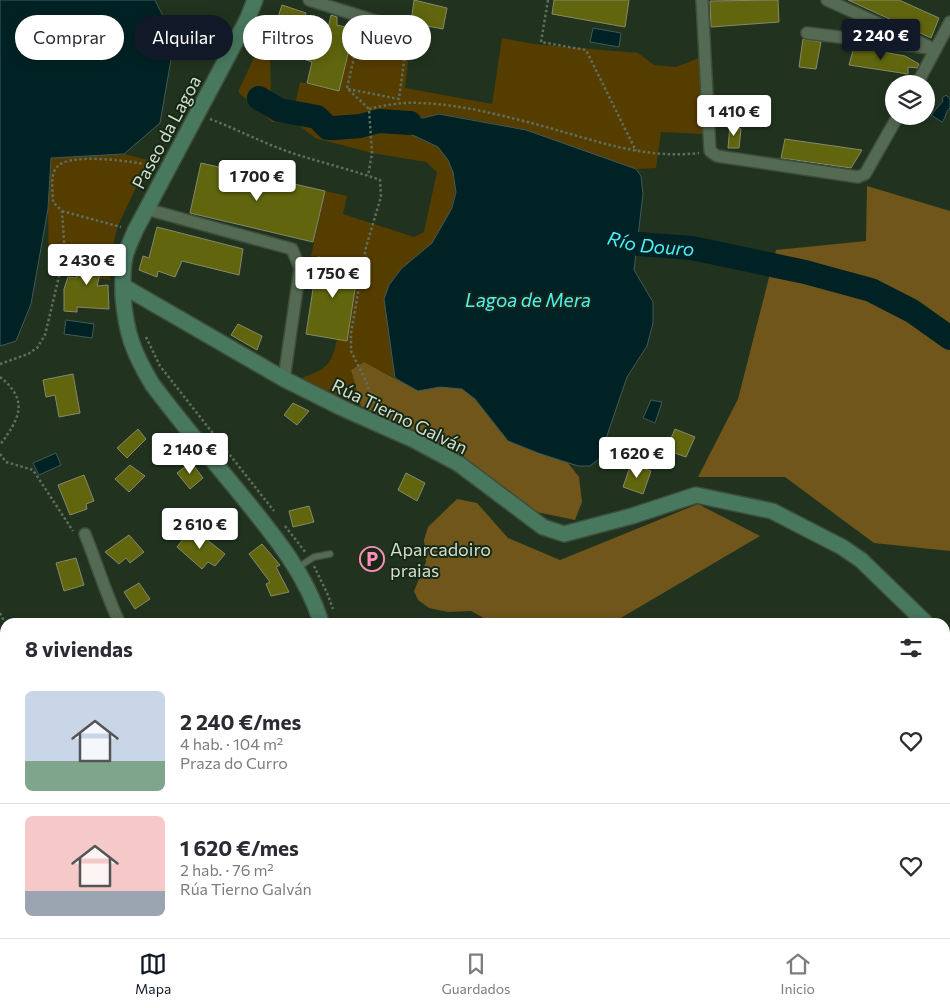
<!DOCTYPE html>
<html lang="es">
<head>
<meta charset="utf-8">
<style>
  body { margin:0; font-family:Commissioner,sans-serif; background:#f7f7f7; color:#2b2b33; height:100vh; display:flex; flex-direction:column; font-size:19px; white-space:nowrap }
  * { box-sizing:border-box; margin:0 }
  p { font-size:16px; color:#7c7c81 }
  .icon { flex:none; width:28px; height:28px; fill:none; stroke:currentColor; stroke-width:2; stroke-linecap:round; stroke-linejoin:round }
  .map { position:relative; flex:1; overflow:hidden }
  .side { position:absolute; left:0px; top:618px; width:950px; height:321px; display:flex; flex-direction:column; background:#fff; border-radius:15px 15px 0 0; box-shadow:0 2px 12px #0003 }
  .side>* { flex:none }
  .banner { position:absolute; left:15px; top:15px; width:500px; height:45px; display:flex; gap:10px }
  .controls { position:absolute; left:885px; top:75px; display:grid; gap:10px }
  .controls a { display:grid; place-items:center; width:50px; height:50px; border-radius:50%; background:#fff; box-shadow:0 2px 12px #0003; font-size:25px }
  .price { position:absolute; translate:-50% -42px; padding:0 11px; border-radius:5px; background:#fff; color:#222; font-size:16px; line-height:32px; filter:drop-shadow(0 1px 2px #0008) }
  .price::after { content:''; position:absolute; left:50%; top:30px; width:15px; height:11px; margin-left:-8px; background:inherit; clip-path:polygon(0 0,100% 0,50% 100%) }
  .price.selected { background:#111827; color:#fff }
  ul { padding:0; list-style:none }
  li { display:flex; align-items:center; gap:15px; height:125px; padding:0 25px }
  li+li { border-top:1px solid #e1e1e2 }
  li span { display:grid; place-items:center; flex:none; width:140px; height:100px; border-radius:8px; color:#555 }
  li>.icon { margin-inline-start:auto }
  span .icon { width:60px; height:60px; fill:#fffc; stroke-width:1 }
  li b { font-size:21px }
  h2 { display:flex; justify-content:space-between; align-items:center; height:60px; padding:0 25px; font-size:21px }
  .pill { padding:0 18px; border-radius:22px; background:#fff; box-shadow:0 2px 12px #0003; font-size:18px; line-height:45px }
  .pill.selected { background:#111827; color:#fff }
  .tabs { display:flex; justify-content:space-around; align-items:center; height:70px; border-top:1px solid #e1e1e2; background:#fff; font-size:14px; color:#7c7c81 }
  .tabs a { display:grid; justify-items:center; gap:2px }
  .tabs .selected { color:#111827 }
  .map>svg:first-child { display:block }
</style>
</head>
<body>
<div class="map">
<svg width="950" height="938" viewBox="0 0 950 938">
  <rect width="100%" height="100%" fill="#21331f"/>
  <!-- green -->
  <path fill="#553d00" d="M354 29 411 38 405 88 492 104 502 38 534 44 638 53 654 65 676 67 699 58 703 134 661 132 656 168 636 169 526 130 465 118 439 114 423 118 406 116 379 125C393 127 430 139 439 148 467 176 454 214 433 242 425 252 411 261 401 269L394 363 395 378 364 362 351 370 361 406 300 379C326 368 331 368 337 339L347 340 359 263 311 256 325 191 347 196 343 214 414 237 424 232 437 172 426 162 372 153 315 138 297 124 272 122 238 92 258 49 270 52 271 95 295 105 300 82 339 91Z
    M124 154 149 160 117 228 111 255 110 280 49 272 48 209 51 157Z"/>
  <!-- forest -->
  <path fill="#70561b" d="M867 186 950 211V551L874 543 785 477H698L738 399 776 250 866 241Z
    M364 362 418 391 440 387 462 389 475 399 508 441 538 453 568 463 579 477 582 502 575 520 522 509 434 442 361 406 351 370Z
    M457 499 477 503 508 538 560 560 698 504 760 536 614 622H491L471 611 448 612 429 608 418 600 414 591 426 562 424 540 428 527Z"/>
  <!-- water -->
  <path fill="#002224" stroke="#3f5b58" d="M0 0H155L171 32 173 48 160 123 124 154 51 158 48 209 31 304 16 341 0 346Z
    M593 28 621 33 619 47 590 42Z
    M946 95 950 99V108C945 112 946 118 942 122L931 115 943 101 942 98Z
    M439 114 526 130 636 169 641 176 643 194 634 270 653 302V323L647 346 627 377 599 459 590 466H578L538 453 508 441 475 399 462 389 440 387 418 391 395 378 384 299 389 285 401 269 432 243 452 208 456 192 453 172 448 160 438 147 398 128 379 125 378 118 390 116 423 118Z
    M66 320 94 324 92 338 64 334Z
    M651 400 662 402 655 423 643 418Z
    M56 453 61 465 39 475 33 463Z
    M0 664 5 669V729L0 732Z
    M0 896 5 898V934H38V938H0Z"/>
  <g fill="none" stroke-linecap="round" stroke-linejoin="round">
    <!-- river -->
    <g stroke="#002224" stroke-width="24">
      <path d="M259 98 279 110 317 117 328 128H334L360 126 379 121 410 123"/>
      <path id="s1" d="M607 236 638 244 692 248 805 272 871 290 912 311 950 338"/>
    </g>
  </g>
  <!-- building -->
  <path fill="#60650e" stroke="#86896b" d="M414 0 447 8 443 29 411 23Z
    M554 0H629L625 27 552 14Z
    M778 0 779 22 711 27 710 1Z
    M848 0H899L939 18 931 38Z
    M282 5 306 13 304 20 310 21 302 44 324 46 331 15 337 17V25L354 29 339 91 307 83 312 62 274 49 281 28 275 26Z
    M803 39 821 42 816 69 799 67Z
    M854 47 905 56 919 64 917 68 908 67V74L849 65Z
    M730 125 741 129 739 148H728Z
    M785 139 862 150 851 168 781 158Z
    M201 163 325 191 313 242 190 213Z
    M157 227 243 249 239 275 182 261 175 277 158 271 157 277 139 270 143 256 149 258Z
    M90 250 105 254 97 286 108 285 109 309 77 307V312L64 311V289L68 277 76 278 81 261 86 263Z
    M318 257 359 263 347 341 306 334Z
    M238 324 262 336 257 350 231 335Z
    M73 374 80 413 59 417 55 395 46 397 43 380Z
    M293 403 309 411 297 425 284 415Z
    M138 429 146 439 127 458 117 448Z
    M675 429 695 437 686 457 666 450Z
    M191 462 203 478 190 489 177 473Z
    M631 464 651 471 643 494 623 487Z
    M130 465 145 476 129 492 115 479Z
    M406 473 425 483 417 501 398 490Z
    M84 475 94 501 86 504 87 509 70 515 58 485Z
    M309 506 314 522 293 527 289 511Z
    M192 528 225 554 215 566 208 562 202 569 177 547Z
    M129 535 144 552 130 563 126 558 119 564 105 552Z
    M262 544 280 565 276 567 289 592 271 596 266 584 270 582 249 554Z
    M76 558 84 585 64 591 56 563Z
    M139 583 150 599 135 609 124 592Z"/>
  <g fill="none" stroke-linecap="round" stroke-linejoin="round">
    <defs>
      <path id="lane" d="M411 32 417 48
        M297 568 314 557 330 554
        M590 934 605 938"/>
      <path id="street" d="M309 0 411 32
        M702 0 710 151 717 156 858 177 865 174 898 116
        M827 0 928 46
        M807 33 936 49
        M917 84 950 22
        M146 209 292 249 300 268 284 379
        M85 534C97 564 106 594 119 622
        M392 934 404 938
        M696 934 697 938
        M267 938 270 934
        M569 938 570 934"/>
      <path id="secondary" d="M255 0 247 20 135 231C132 239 127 248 125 257 122 269 123 283 123 296 126 333 133 352 152 384 179 420 209 456 238 491 271 532 305 571 321 622
        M123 286 284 379 342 408 414 440 459 464 543 527 564 534 632 516 696 495 772 511 842 547 861 560 925 622
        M945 642 950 645
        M481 934 485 938"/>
    </defs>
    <!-- lane casing -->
    <use href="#lane" stroke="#3e4e3c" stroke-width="8"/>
    <!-- street casing -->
    <use href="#street" stroke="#3e4e3c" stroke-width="14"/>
    <!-- secondary casing -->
    <use href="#secondary" stroke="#3e4e3c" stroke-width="18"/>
    <!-- path -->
    <path stroke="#5f6f5d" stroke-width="2.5" stroke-dasharray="2.5 2.5" stroke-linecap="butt" d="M548 0 541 42 586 50 636 151
      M361 27 347 88 369 109 372 153 368 176
      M348 89 399 99 406 46
      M369 109C385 105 402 102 419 103 457 104 497 114 535 124 589 138 642 160 699 153
      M210 119C234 128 257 140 281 149 313 161 347 168 380 180L381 197 366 247 351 333V351L366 381 375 408
      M62 211 121 227
      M146 337 160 366 274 511
      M0 364 28 354 37 348 45 335 62 264 64 241 62 211 53 202C53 192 50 176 56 168 68 151 136 162 154 166
      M0 377C30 401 19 419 0 445
      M0 454 6 462 33 470 73 531
      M285 526 306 553
      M314 566 327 593 333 609
      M0 613 5 623
      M94 934 95 938"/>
    <!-- lane -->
    <use href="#lane" stroke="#556a52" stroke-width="5.5"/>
    <!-- street -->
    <use href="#street" stroke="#556a52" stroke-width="11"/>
    <!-- secondary -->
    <use href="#secondary" stroke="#48795f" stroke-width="15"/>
  </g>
  <!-- icons -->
  <defs>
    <symbol id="parking-ring" viewBox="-11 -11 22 22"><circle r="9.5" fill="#172915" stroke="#ff8eba" stroke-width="1.5"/><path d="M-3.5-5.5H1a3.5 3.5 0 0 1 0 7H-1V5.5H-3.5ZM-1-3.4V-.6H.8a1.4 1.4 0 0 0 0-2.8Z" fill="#ff8eba"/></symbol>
  </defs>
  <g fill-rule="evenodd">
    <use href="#parking-ring" x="358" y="545" width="28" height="28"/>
  </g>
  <g text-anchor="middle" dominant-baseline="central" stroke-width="4" stroke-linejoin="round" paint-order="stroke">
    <!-- street labels -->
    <g font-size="18" fill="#d3dfd1" stroke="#172915">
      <text transform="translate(166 132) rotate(-62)">Paseo da Lagoa</text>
      <text transform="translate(400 416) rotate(26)">Rúa Tierno Galván</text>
    </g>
    <!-- poi labels -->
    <g font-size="18" fill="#d3dfd1" stroke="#172915" text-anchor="start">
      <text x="390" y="549">Aparcadoiro<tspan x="390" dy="21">praias</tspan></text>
    </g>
    <!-- water labels -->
    <g font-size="19" font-style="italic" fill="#4ef2fa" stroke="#172915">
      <text stroke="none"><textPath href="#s1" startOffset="45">Río Douro</textPath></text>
      <text x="528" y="299">Lagoa de Mera</text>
    </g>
  </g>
</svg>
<div class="controls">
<a><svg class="icon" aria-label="layers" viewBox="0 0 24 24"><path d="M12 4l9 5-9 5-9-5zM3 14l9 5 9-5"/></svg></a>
</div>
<b class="price selected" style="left:881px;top:61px">2 240 €</b>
<b class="price" style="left:734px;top:137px">1 410 €</b>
<b class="price" style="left:257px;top:202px">1 700 €</b>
<b class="price" style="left:87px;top:286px">2 430 €</b>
<b class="price" style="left:333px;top:299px">1 750 €</b>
<b class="price" style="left:190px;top:475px">2 140 €</b>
<b class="price" style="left:637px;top:479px">1 620 €</b>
<b class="price" style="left:200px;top:550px">2 610 €</b>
<div class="banner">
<a class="pill">Comprar</a>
<a class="pill selected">Alquilar</a>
<a class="pill">Filtros</a>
<a class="pill">Nuevo</a>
</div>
<section class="side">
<h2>8 viviendas<svg class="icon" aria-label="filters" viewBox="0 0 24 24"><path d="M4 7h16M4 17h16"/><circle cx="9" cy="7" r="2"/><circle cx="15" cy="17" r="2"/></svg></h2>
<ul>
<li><span style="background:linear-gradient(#c9d6e8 70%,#7fa58c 0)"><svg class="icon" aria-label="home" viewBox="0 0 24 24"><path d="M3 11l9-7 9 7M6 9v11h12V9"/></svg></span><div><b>2 240 €/mes</b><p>4 hab. · 104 m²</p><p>Praza do Curro</p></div><svg class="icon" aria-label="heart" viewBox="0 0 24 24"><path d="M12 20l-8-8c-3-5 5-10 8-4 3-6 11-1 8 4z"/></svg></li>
<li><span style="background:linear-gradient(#f6c9c9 75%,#9aa5b1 0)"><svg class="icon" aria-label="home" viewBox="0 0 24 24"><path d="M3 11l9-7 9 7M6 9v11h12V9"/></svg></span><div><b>1 620 €/mes</b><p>2 hab. · 76 m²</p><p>Rúa Tierno Galván</p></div><svg class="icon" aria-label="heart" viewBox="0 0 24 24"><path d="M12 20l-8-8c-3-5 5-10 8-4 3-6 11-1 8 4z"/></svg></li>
</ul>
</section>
</div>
<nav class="tabs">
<a class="selected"><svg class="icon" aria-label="map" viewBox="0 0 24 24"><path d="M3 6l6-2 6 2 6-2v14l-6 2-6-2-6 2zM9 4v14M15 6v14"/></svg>Mapa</a>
<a><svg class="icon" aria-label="saved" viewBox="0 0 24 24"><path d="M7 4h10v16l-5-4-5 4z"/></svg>Guardados</a>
<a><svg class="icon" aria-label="home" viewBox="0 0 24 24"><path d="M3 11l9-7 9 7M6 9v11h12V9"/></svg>Inicio</a>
</nav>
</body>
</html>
